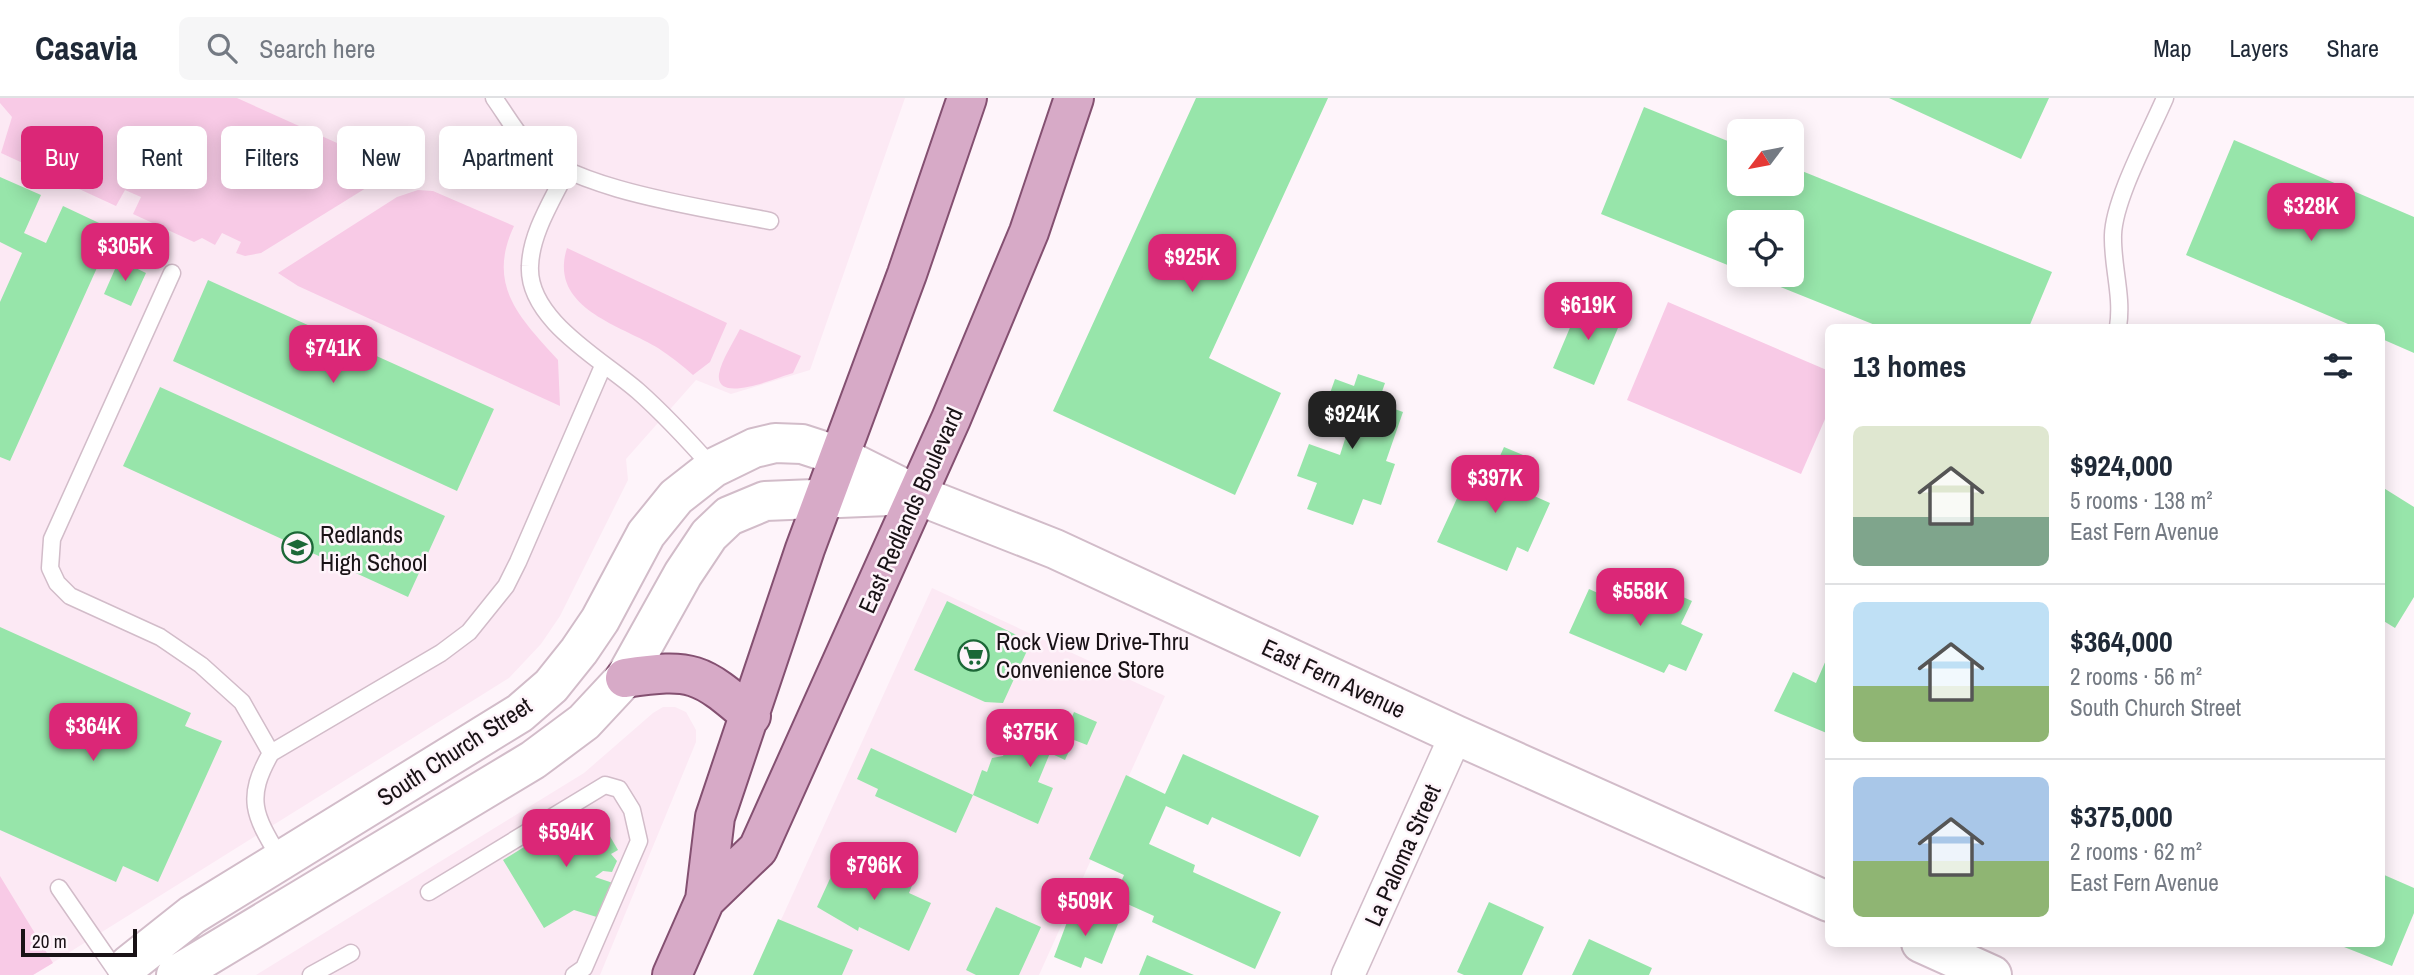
<!DOCTYPE html>
<html lang="en">
<head>
<meta charset="utf-8">
<style>
  body { margin:0; font-family:"Archivo Narrow",sans-serif; background:#f6f6f7; color:#1f2937; height:100vh; display:flex; flex-direction:column; font-size:26px; white-space:nowrap }
  * { box-sizing:border-box; margin:0 }
  p { font-size:23px; color:#747a83 }
  .icon { flex:none; width:38px; height:38px; fill:none; stroke:currentColor; stroke-width:2; stroke-linecap:round; stroke-linejoin:round }
  .map { position:relative; flex:1; overflow:hidden }
  .panel { position:absolute; left:1825px; top:226px; width:560px; height:623px; display:flex; flex-direction:column; background:#fff; border-radius:10px; box-shadow:0 4px 18px #0003 }
  .panel>* { flex:none }
  .banner { position:absolute; left:21px; top:28px; width:665px; height:63px; display:flex; gap:14px }
  .needle { width:46px; rotate:238deg }
  .controls { position:absolute; left:1727px; top:21px; display:grid; gap:14px }
  .controls a { display:grid; place-items:center; width:77px; height:77px; border-radius:10px; background:#fff; box-shadow:0 4px 18px #0003; font-size:35px }
  .scale { position:absolute; left:21px; bottom:18px; width:116px; box-sizing:border-box; padding-left:7px; border:4px solid #191216; border-top:0; font-size:19px; line-height:24px; white-space:nowrap; color:#191216; -webkit-text-stroke:5px #fef4fa; paint-order:stroke }
  .price { position:absolute; translate:-50% -60px; padding:0 16px; border-radius:14px; background:#db2777; color:#fff; font-size:23px; line-height:46px; filter:drop-shadow(0 2px 4px #0008) }
  .price::after { content:''; position:absolute; left:50%; top:42px; width:21px; height:16px; margin-left:-10px; background:inherit; clip-path:polygon(0 0,100% 0,50% 100%) }
  .price.current { background:#222; color:#fff }
  ul { padding:0; list-style:none }
  li { display:flex; align-items:center; gap:21px; height:175px; padding:0 28px }
  li+li { border-top:2px solid #e0e1e3 }
  li span { display:grid; place-items:center; flex:none; width:196px; height:140px; border-radius:10px; color:#555 }
  li>.icon { margin-inline-start:auto }
  span .icon { width:84px; height:84px; fill:#fffc; stroke-width:1 }
  li b { font-size:30px }
  h2 { display:flex; justify-content:space-between; align-items:center; height:84px; padding:0 28px; font-size:30px }
  .chip { padding:0 24px; border-radius:10px; background:#fff; box-shadow:0 4px 18px #0003; font-size:24px; line-height:63px }
  .chip.current { background:#db2777; color:#fff }
  header { display:flex; align-items:center; gap:42px; box-sizing:border-box; height:98px; padding:0 35px; background:#fff; border-bottom:2px solid #e0e1e3 }
  header strong { font-size:33px }
  nav { display:flex; gap:38px; margin-inline-start:auto; font-size:24px }
  .search { width:490px; height:63px; background:#f6f6f7; display:flex; align-items:center; gap:18px; box-sizing:border-box; padding:0 24px; border-radius:10px; color:#747a83; font-size:26px }
  .map>svg:first-child { display:block }
</style>
</head>
<body>
<header>
<strong>Casavia</strong>
<div class="search"><svg class="icon" aria-label="search" viewBox="0 0 24 24"><circle cx="10" cy="10" r="6"/><path d="M15 15l6 6"/></svg>Search here</div>
<nav><a>Map</a><a>Layers</a><a>Share</a></nav>
</header>
<div class="map">
<svg width="2414" height="877" viewBox="0 0 2414 877">
  <rect width="100%" height="100%" fill="#fef4fa"/>
  <!-- built -->
  <path fill="#fce9f4" d="M0 0H905L810 272 731 296 696 282 626 361 628 382 560 518 541 546 509 580 33 877H0Z
    M932 490 1165 598 1039 877H756Z
    M663 609H675L686 614 696 632V644L600 877H256L584 675 653 615Z"/>
  <!-- green -->
  <path fill="#f8cae6" d="M0 0H237L386 67 379 82 261 155 245 158 236 155 241 144 222 135 215 147 202 140 194 144 133 116 141 99 125 92 116 108 1 55 12 19 0 5Z
    M418 92 433 93 514 128C486 188 520 220 558 262L560 308 298 188 278 175 397 99Z
    M567 150 727 225 710 264 693 277C682 267 670 258 658 250 620 227 548 210 567 150Z
    M1668 204 1829 273V312L1801 376 1627 302Z
    M740 231 801 258 793 275C778 279 715 307 719 276 722 261 733 245 740 231Z
    M0 778 53 865 33 877H0Z"/>
  <!-- building -->
  <path fill="#97e5aa" d="M1196 0H1328L1209 260 1281 295 1235 397 1053 313Z
    M1889 0H2049L2021 61Z
    M1644 9 1740 48V86H1792V69L2052 174 2029 229H1880L1751 177H1792V124H1740V172L1601 116Z
    M2234 42 2414 119V255L2382 241V229H2355L2186 157Z
    M0 79 41 97 24 135 46 145 63 108 114 132 10 363 0 359V204L22 155 0 144Z
    M119 162 146 175 131 208 104 196Z
    M208 182 494 311 457 393 173 263Z
    M1582 201 1623 218 1594 287 1553 270Z
    M1358 276 1385 285 1378 305 1403 314 1386 363 1395 366 1381 407 1363 401 1353 427 1307 411 1317 385 1297 378 1309 346 1340 357 1346 338 1318 329 1335 281 1354 288Z
    M160 289 445 418 408 499 123 368Z
    M1504 349 1530 360 1516 390 1550 405 1528 454 1517 449 1507 473 1437 444 1464 385 1470 388 1474 379 1488 385Z
    M2382 389 2414 409V499L2395 530 2382 522Z
    M1651 485 1692 503 1681 526 1703 536 1686 573 1669 566 1664 575 1569 535 1589 491 1638 513Z
    M947 503 1031 544 1003 605 985 604 914 572Z
    M0 529 191 615 185 628 222 643 158 784 123 768 116 784 0 732Z
    M1826 562 1829 564V636L1774 613 1793 574 1816 585Z
    M1074 614 1097 624 1087 647 1074 642 1065 662 1050 655 1038 684 1053 690 1038 726 973 697 982 672 987 674 992 660 1003 658 1012 637 1035 647 1045 624 1066 633Z
    M871 650 973 697 956 735 875 698 878 691 857 681Z
    M1183 656 1319 718 1300 759 1212 719 1208 727 1166 708 1149 746 1195 767 1193 774 1281 814 1255 871 1152 824 1154 818 1114 800 1124 777 1089 761 1126 677 1165 696Z
    M582 713 597 716 618 752 611 756 617 763 612 774 603 773 595 779 613 785 600 820 574 812 544 830 503 762Z
    M848 755 913 785 909 795 931 805 909 853 859 829 858 833 817 809 839 761 844 763Z
    M2382 776 2414 790V815L2392 868 2334 845H2382Z
    M1489 804 1544 829 1522 877H1464L1457 874Z
    M1073 808 1118 826 1102 866 1085 859 1081 870 1054 859Z
    M996 809 1041 829 1019 877H976L966 872Z
    M778 821 853 852 842 877H753Z
    M1589 841 1652 870 1649 877H1572Z
    M1147 857 1194 877H1139Z"/>
  <g fill="none" stroke-linecap="round" stroke-linejoin="round">
    <defs>
      <path id="lane" d="M494 0C504 14 514 31 525 44 568 92 707 110 770 123
        M566 74C552 103 531 135 530 168 527 222 603 262 638 293 665 317 689 343 713 370
        M172 175 52 441 50 470 57 485 70 498 160 539 201 567 242 604 271 655
        M2118 229C2123 198 2112 168 2113 137 2114 101 2150 35 2165 0
        M281 762C255 718 244 702 271 655L441 555 469 534 506 488 518 464 603 268
        M59 790 119 877
        M429 794 605 687 619 691 632 712 639 743 584 870 574 877
        M311 877 351 855"/>
      <path id="street" d="M1348 877 1456 637"/>
      <path id="secondary" d="M1921 845 1992 877
        M128 877 129 867 192 817 520 615 551 588 579 553 600 522 646 436 676 399 713 370 754 350 775 345 802 346 839 358 915 396 1055 451 1456 637 1829 804
        M176 877 533 662 584 624 625 580 683 476 709 437 729 418 765 403 913 397"/>
      <path id="primary" d="M625 580C692 570 700 574 751 618
        M705 802 758 751 951 321 1029 134 1074 0
        M672 877 705 802 715 719 805 451 907 176 967 0"/>
    </defs>
    <!-- lane casing -->
    <use href="#lane" stroke="#d2bcc9" stroke-width="19"/>
    <!-- street casing -->
    <use href="#street" stroke="#d2bcc9" stroke-width="35"/>
    <!-- secondary casing -->
    <use href="#secondary" stroke="#d2bcc9" stroke-width="42"/>
    <!-- primary casing -->
    <use href="#primary" stroke="#845071" stroke-width="42"/>
    <!-- lane -->
    <use href="#lane" stroke="#fff" stroke-width="16"/>
    <!-- street -->
    <use href="#street" stroke="#fff" stroke-width="32"/>
    <!-- secondary -->
    <use href="#secondary" stroke="#fff" stroke-width="38"/>
    <!-- primary -->
    <use href="#primary" stroke="#d7aac7" stroke-width="38"/>
  </g>
  <!-- icons -->
  <defs>
    <symbol id="school-ring" viewBox="-11 -11 22 22"><circle r="9.5" fill="#fef4fa" stroke="#1c6837" stroke-width="1.5"/><path d="M0-5L7-2L0 1L-7-2ZM-4 1L0 2.5L4 1V4Q0 6-4 4Z" fill="#1c6837"/></symbol>
    <symbol id="supermarket-ring" viewBox="-11 -11 22 22"><circle r="9.5" fill="#fef4fa" stroke="#1c6837" stroke-width="1.5"/><path d="M-6-5.5h2.5l.6 2H6L4.5 2H-2.5L-4.4-4H-6ZM-1.5 3.2a1.3 1.3 0 1 0 .1 0ZM3 3.2a1.3 1.3 0 1 0 .1 0Z" fill="#1c6837"/></symbol>
  </defs>
  <g fill-rule="evenodd">
    <use href="#school-ring" x="280" y="432" width="35" height="35"/>
    <use href="#supermarket-ring" x="956" y="540" width="35" height="35"/>
  </g>
  <g text-anchor="middle" dominant-baseline="central" stroke-width="5" stroke-linejoin="round" paint-order="stroke">
    <!-- street labels -->
    <g font-size="24" fill="#191216" stroke="#fef4fa">
      <text transform="translate(910 412) rotate(-66)">East Redlands Boulevard</text>
      <text transform="translate(1334 580) rotate(25)">East Fern Avenue</text>
      <text transform="translate(454 653) rotate(-33)">South Church Street</text>
      <text transform="translate(1402 757) rotate(-66)">La Paloma Street</text>
    </g>
    <!-- poi labels -->
    <g font-size="24" fill="#191216" stroke="#fef4fa" text-anchor="start">
      <text x="320" y="436">Redlands<tspan x="320" dy="28">High School</tspan></text>
      <text x="996" y="543">Rock View Drive-Thru<tspan x="996" dy="28">Convenience Store</tspan></text>
    </g>
  </g>
</svg>
<div class="controls">
<a><svg class="needle" viewBox="-14 -14 28 28"><path d="M0-13l5 13h-10z" fill="#e53935"/><path d="M0 13l5-13h-10z" fill="#747a83"/></svg></a>
<a><svg class="icon" aria-label="locate" viewBox="0 0 24 24"><circle cx="12" cy="12" r="6"/><path d="M12 2v4M12 18v4M2 12h4M18 12h4"/></svg></a>
</div>
<div class="scale">20 m</div>
<b class="price" style="left:2311px;top:145px">$328K</b>
<b class="price" style="left:125px;top:185px">$305K</b>
<b class="price" style="left:1192px;top:196px">$925K</b>
<b class="price" style="left:1588px;top:244px">$619K</b>
<b class="price" style="left:333px;top:287px">$741K</b>
<b class="price current" style="left:1352px;top:353px">$924K</b>
<b class="price" style="left:1495px;top:417px">$397K</b>
<b class="price" style="left:1640px;top:530px">$558K</b>
<b class="price" style="left:93px;top:665px">$364K</b>
<b class="price" style="left:1030px;top:671px">$375K</b>
<b class="price" style="left:566px;top:771px">$594K</b>
<b class="price" style="left:874px;top:804px">$796K</b>
<b class="price" style="left:1085px;top:840px">$509K</b>
<div class="banner">
<a class="chip current">Buy</a>
<a class="chip">Rent</a>
<a class="chip">Filters</a>
<a class="chip">New</a>
<a class="chip">Apartment</a>
</div>
<section class="panel">
<h2>13 homes<svg class="icon" aria-label="filters" viewBox="0 0 24 24"><path d="M4 7h16M4 17h16"/><circle cx="9" cy="7" r="2"/><circle cx="15" cy="17" r="2"/></svg></h2>
<ul>
<li><span style="background:linear-gradient(#dfe7d0 65%,#7fa58c 0)"><svg class="icon" aria-label="home" viewBox="0 0 24 24"><path d="M3 11l9-7 9 7M6 9v11h12V9"/></svg></span><div><b>$924,000</b><p>5 rooms · 138 m²</p><p>East Fern Avenue</p></div></li>
<li><span style="background:linear-gradient(#bfe0f5 60%,#8fb573 0)"><svg class="icon" aria-label="home" viewBox="0 0 24 24"><path d="M3 11l9-7 9 7M6 9v11h12V9"/></svg></span><div><b>$364,000</b><p>2 rooms · 56 m²</p><p>South Church Street</p></div></li>
<li><span style="background:linear-gradient(#a9c7e8 60%,#8fb573 0)"><svg class="icon" aria-label="home" viewBox="0 0 24 24"><path d="M3 11l9-7 9 7M6 9v11h12V9"/></svg></span><div><b>$375,000</b><p>2 rooms · 62 m²</p><p>East Fern Avenue</p></div></li>
</ul>
</section>
</div>
</body>
</html>
